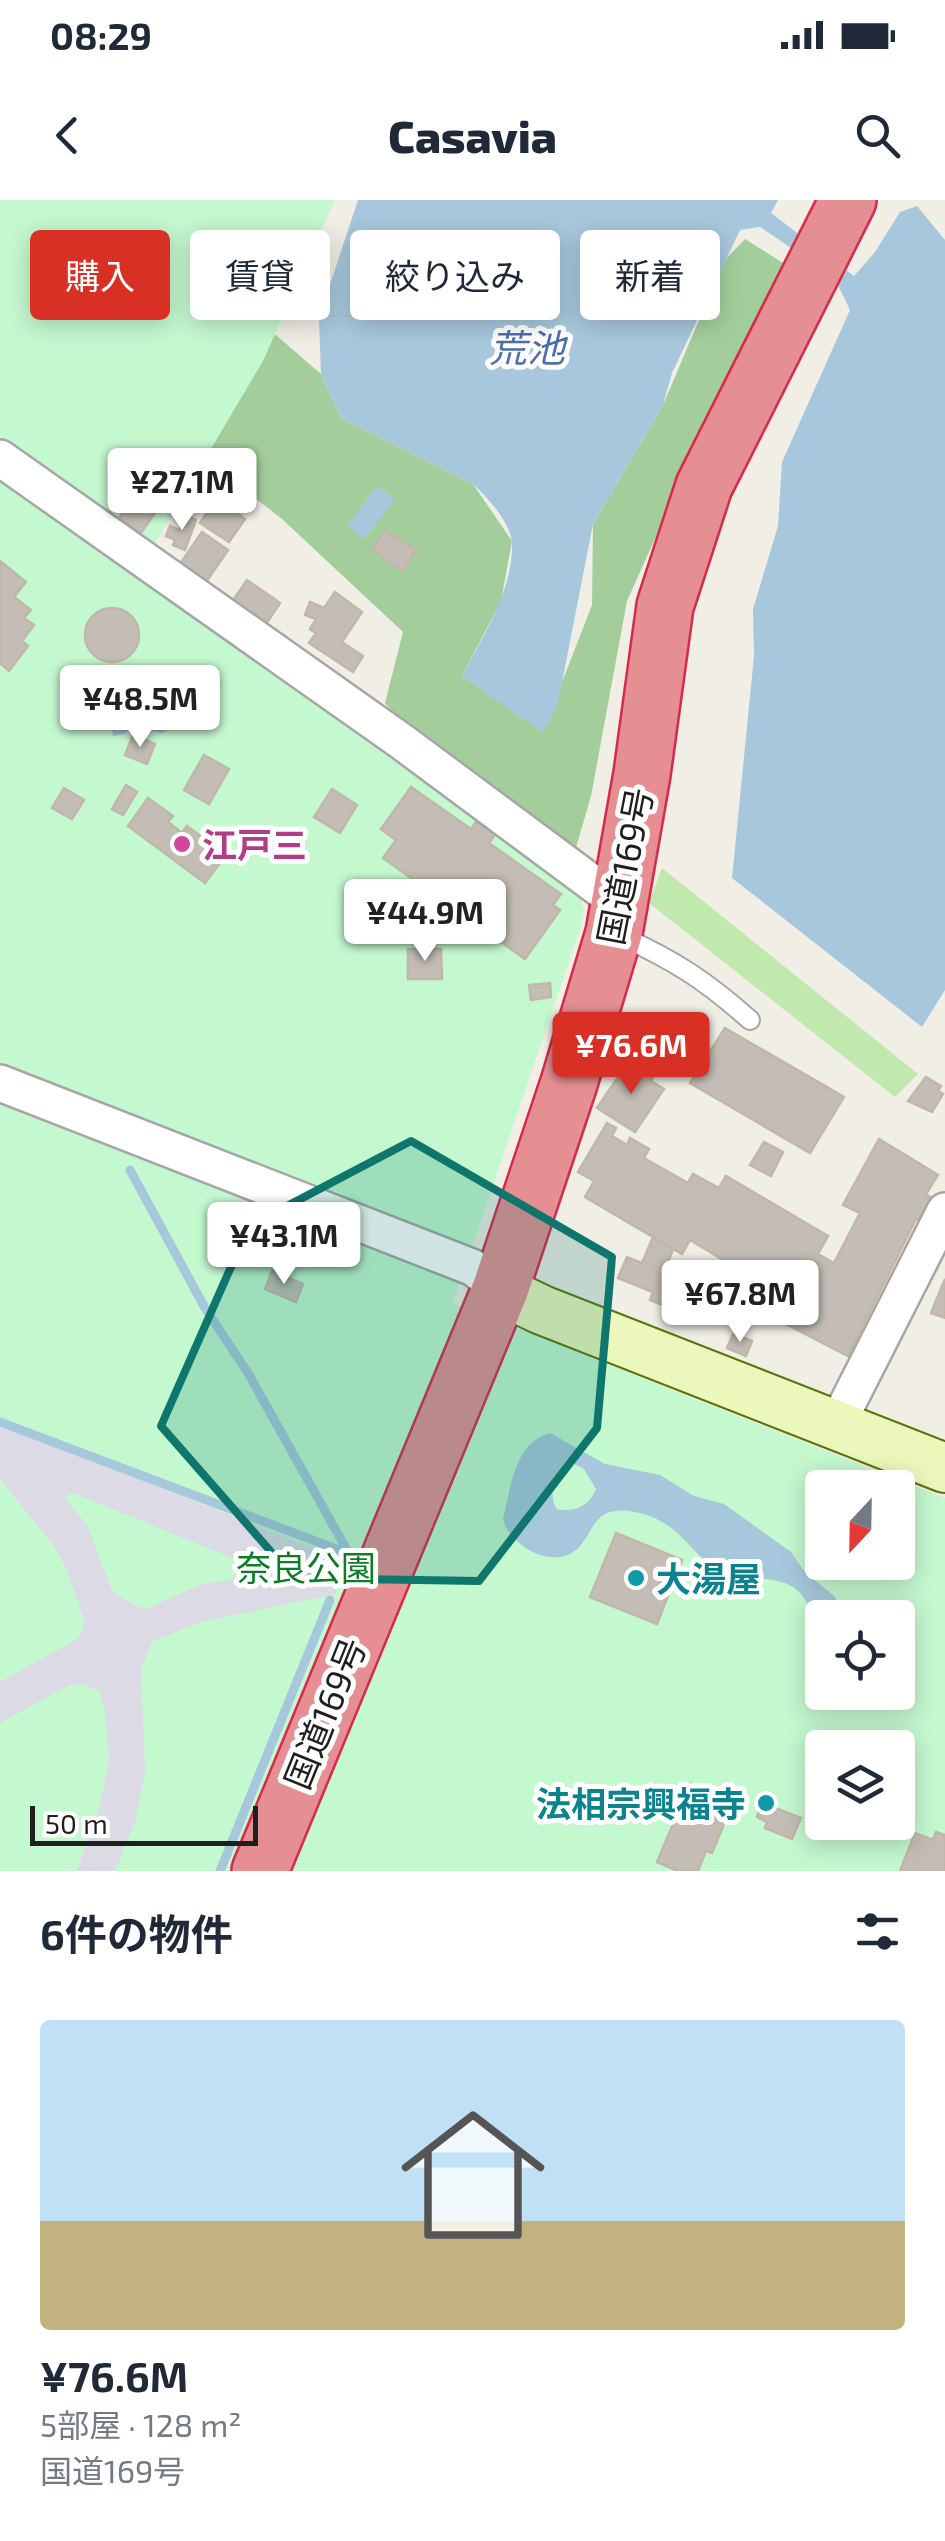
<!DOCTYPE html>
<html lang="ja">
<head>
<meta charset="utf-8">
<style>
  body { margin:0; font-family:"Exo 2","Noto Sans JP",sans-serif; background:#f2f2f3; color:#1f2937; height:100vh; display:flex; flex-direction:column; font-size:38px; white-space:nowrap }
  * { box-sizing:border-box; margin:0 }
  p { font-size:32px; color:#747a83 }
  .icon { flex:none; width:55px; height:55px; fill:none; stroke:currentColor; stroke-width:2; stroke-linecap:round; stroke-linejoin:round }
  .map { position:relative; height:1671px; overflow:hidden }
  .sheet { display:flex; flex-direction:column; background:#fff; flex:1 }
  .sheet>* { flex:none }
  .guide { position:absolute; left:30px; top:30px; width:885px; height:90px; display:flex; gap:20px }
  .needle { width:65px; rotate:202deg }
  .tools { position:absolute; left:805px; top:1270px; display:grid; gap:20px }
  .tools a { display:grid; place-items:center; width:110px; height:110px; border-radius:10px; background:#fff; box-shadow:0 5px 25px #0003; font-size:50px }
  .scale { position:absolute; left:30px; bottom:25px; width:228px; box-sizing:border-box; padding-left:10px; border:5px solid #1f1f1f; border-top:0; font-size:28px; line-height:35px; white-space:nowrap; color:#1f1f1f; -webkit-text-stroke:8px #fff; paint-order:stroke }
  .price { position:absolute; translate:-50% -85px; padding:0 22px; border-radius:10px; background:#fff; color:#222; font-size:32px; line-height:65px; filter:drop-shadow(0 2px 5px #0008) }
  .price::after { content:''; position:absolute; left:50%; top:60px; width:30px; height:22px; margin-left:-15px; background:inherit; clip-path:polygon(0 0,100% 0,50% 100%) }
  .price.selected { background:#d93025; color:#fff }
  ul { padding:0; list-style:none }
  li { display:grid; align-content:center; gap:20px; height:530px; padding:0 40px }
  li span { display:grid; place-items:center; height:310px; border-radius:10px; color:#555 }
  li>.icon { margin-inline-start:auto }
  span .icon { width:180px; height:180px; fill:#fffc; stroke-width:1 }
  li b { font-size:42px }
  h2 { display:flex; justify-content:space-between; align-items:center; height:120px; padding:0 40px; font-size:42px }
  .pill { padding:0 35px; border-radius:10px; background:#fff; box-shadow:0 5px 25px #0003; font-size:35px; line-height:90px }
  .pill.selected { background:#d93025; color:#fff }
  .status { display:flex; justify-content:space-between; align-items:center; height:70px; padding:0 50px; background:#fff; direction:ltr }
  .status svg { height:28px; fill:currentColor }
  header { display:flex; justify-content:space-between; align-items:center; height:130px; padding:0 40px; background:#fff; font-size:45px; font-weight:800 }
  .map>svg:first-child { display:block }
</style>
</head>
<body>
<div class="status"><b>08:29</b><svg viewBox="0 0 49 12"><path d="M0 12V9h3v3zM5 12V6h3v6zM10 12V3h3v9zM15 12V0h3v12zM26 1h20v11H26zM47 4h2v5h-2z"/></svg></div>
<header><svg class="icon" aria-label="back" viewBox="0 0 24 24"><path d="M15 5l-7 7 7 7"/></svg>Casavia<svg class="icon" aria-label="search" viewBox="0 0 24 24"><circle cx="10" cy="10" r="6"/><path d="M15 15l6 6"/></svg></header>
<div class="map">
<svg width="945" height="1671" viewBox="0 0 945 1671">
  <rect width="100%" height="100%" fill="#f0eee5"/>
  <!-- grass -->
  <path fill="#c1e8ad" d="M662 668 918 874 895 897 649 703Z"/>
  <!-- forest -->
  <path fill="#a3ce9b" d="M0 15 209 151 276 135 321 174 341 218 473 284 512 341 501 401 462 476 543 531 592 405 593 324 663 205 724 61 745 39 791 68 676 292 627 401 591 596 573 658 410 532 385 503 403 432 282 319 219 270 194 294 118 259Z"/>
  <!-- park -->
  <path fill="#c4f8cf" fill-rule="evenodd" d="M0 0H335L263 161 138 372 309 487 579 692 584 711 580 729 453 1103 945 1298V1671H0ZM822 1288H898V1362H822ZM822 1418H898V1492H822ZM822 1548H898V1622H822Z"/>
  <!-- plaza -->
  <path fill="#dbdae5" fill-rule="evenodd" d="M0 1224 348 1362 335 1394 200 1422 152 1442 141 1470 145 1572 136 1619 115 1671H77L101 1602 109 1560 105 1509 99 1491 83 1484 70 1485 0 1523V1482L79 1438 85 1423 67 1370 54 1346 0 1279ZM73 1293 237 1360 240 1367 232 1380 202 1384 148 1408 137 1407 112 1391 87 1325 64 1297Z"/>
  <!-- water -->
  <path fill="#a7c8dc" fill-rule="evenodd" d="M358 0H778L771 13 854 76 875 52 900 12 917 6 945 40V790L922 827 732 678 754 456 753 409 778 326 782 262 850 110 834 77 760 27 740 30 672 173 663 205 593 324 559 498 551 520 542 532 462 476C482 438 514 388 512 343 511 323 488 298 473 284L341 218 321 174 319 118Z
    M377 286 395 300 364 339 347 326Z
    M133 491 170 529 161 533 132 526 124 534 113 536 109 507 99 502 101 495Z
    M550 1233 605 1264 660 1275 694 1296 724 1304 791 1352 804 1371 835 1397 843 1417 822 1418V1481C819 1475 813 1468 812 1461 808 1438 818 1414 801 1394 784 1373 747 1382 722 1371 688 1356 684 1322 635 1312 587 1303 596 1340 570 1354 545 1366 509 1344 503 1319 511 1287 514 1243 550 1233ZM574 1264 584 1269 596 1289C589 1306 575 1313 557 1309 547 1294 556 1277 566 1265Z"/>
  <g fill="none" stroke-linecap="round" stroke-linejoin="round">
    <!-- stream -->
    <path stroke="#a7c8dc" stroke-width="9" d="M130 970 205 1108 248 1173 348 1352
      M0 1222 347 1353
      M220 1671 330 1400"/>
  </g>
  <!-- building -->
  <path fill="#c4bdb5" stroke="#c1b7a8" stroke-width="2.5" d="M140 286 163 301 141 333 119 318Z
    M223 289 243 303 236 313 245 319 229 342 200 323Z
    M185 315 196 320 185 350 173 345 175 340 166 336 170 326 179 330Z
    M385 330 416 350 402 371 372 350Z
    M202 332 228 350 204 385 178 367Z
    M0 361 26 382 14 397 31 410 24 418 34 425 22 441 28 446 9 471 0 463Z
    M247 380 280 403 266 424 232 402Z
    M335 392 362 412 342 442 363 456 353 472 309 443 316 433 310 429 316 419 305 415 310 402 324 408Z
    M85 435a27 27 0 1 1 54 0a27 27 0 1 1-54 0Z
    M133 535 155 544 147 564 125 555Z
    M204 555 229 569 209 604 184 590Z
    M126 585 137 592 123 615 112 609Z
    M411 587 471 629 476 622 495 635 489 643 561 694 553 705 560 710 525 759 383 658 396 640 381 629Z
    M64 588 84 600 72 619 52 608Z
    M332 589 357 605 340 633 314 617Z
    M148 598 173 616 168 622 182 633 187 626 226 655 205 683 128 626Z
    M408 749H441L442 779H408Z
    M550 783 551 797 531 800 529 785Z
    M725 828 844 897 810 953 690 883Z
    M629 861 653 877 651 881 664 889 635 932 597 908Z
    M926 877 941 886 938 891 943 894 932 912 908 901Z
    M607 923 616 928 612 936 627 945 630 938 649 949 644 958 688 983 693 974 719 988 726 976 828 1036 818 1054 834 1063 860 1013 843 1005 879 939 938 975 926 994 932 999 920 1021 916 1019 848 1156 784 1123 786 1120 765 1108 775 1091 690 1040 682 1054 585 997 594 981 578 972Z
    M764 942 783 952 771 976 750 965Z
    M653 1037 673 1049 664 1074 689 1084 678 1111 650 1100 653 1092 618 1078 627 1057 642 1063Z
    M272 1071 303 1084 296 1102 265 1089Z
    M945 1079V1118L931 1113Z
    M733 1134 752 1141 746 1156 727 1148Z
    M616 1333 682 1360 657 1424 590 1397Z
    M690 1584 726 1600 717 1621 724 1624 712 1653 706 1651 698 1671H678L657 1662Z
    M773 1607 801 1618 792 1639 765 1628 767 1622 757 1617 760 1609 770 1613Z
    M936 1632 945 1635V1671H900L915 1633 933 1640Z"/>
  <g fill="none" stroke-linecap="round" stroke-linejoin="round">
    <defs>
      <path id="lane" d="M621 736C675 761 705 780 750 820"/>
      <path id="street" d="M0 258 401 541 619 703
        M0 883 474 1068 500 1090
        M837 1224 945 1011"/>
      <path id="secondary" d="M500 1090 542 1110 945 1268"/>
      <path id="highway" d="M260 1671 500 1090 569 883 614 733 642 574 665 406 704 286 848 0"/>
    </defs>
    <!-- lane casing -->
    <use href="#lane" stroke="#a6a6a6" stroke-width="22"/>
    <!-- street casing -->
    <use href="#street" stroke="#a6a6a6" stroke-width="40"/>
    <!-- secondary casing -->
    <use href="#secondary" stroke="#597507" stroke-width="52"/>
    <!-- highway casing -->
    <use href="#highway" stroke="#d7294c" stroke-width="60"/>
    <!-- lane -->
    <use href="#lane" stroke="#fff" stroke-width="18"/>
    <!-- street -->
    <use href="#street" stroke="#fff" stroke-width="35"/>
    <!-- secondary -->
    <use href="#secondary" stroke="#ecf8bb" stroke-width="48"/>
    <!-- highway -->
    <use href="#highway" stroke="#e58f93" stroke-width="55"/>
  </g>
  <!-- marked area -->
  <path fill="#0f766e" fill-opacity="0.2" stroke="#0f766e" stroke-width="8" stroke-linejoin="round" d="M411 941 612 1057 597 1228 479 1381 294 1378 161 1226 249 1026Z"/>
  <!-- markers -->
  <circle fill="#d1479c" stroke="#fff" stroke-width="4" cx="182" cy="644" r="10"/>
  <g fill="#0f9aa8" stroke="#fff" stroke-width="4">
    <circle cx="636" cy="1378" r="10"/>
    <circle cx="766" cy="1603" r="10"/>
  </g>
  <g text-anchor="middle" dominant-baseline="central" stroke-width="10" stroke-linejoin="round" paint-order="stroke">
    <!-- hotel labels -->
    <g font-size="35" font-weight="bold" fill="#b23c85" stroke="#fff" text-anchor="start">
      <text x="202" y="644">江戸三</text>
    </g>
    <!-- street labels -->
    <g font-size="35" fill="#1f1f1f" stroke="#fff">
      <text transform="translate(624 666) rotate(-79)">国道169号</text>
      <text transform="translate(324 1513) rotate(-68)">国道169号</text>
    </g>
    <!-- park labels -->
    <g font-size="35" fill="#0e7c27" stroke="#fff">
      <text x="306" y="1367">奈良公園</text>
    </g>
    <!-- culture labels -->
    <g font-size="35" font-weight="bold" fill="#0d838f" stroke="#fff" text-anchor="start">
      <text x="656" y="1378">大湯屋</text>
      <text x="746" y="1603" text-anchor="end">法相宗興福寺</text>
    </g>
    <!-- water labels -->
    <g font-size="38" font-style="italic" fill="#4d6fad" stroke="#fff">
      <text x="527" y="147">荒池</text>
    </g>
  </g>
</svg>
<div class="tools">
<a><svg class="needle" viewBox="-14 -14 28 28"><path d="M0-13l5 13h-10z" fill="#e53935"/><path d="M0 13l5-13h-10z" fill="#747a83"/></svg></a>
<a><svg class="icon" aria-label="locate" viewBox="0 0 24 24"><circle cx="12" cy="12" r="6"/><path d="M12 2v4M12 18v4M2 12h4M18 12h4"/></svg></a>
<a><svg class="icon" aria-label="layers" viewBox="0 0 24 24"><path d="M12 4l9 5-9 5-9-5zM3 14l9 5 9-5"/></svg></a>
</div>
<div class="scale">50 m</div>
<b class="price" style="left:182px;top:333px">¥27.1M</b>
<b class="price" style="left:140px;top:550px">¥48.5M</b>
<b class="price" style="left:425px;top:764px">¥44.9M</b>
<b class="price selected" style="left:631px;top:897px">¥76.6M</b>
<b class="price" style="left:284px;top:1087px">¥43.1M</b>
<b class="price" style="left:740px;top:1145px">¥67.8M</b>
<div class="guide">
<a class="pill selected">購入</a>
<a class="pill">賃貸</a>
<a class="pill">絞り込み</a>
<a class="pill">新着</a>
</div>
</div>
<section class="sheet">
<h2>6件の物件<svg class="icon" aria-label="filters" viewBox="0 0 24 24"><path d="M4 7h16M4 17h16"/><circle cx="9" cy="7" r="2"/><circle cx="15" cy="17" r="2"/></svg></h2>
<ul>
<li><span style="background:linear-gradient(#bfe0f5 65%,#c2b280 0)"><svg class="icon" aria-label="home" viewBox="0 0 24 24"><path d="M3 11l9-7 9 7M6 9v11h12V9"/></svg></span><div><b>¥76.6M</b><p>5部屋 · 128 m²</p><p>国道169号</p></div></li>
</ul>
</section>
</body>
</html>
